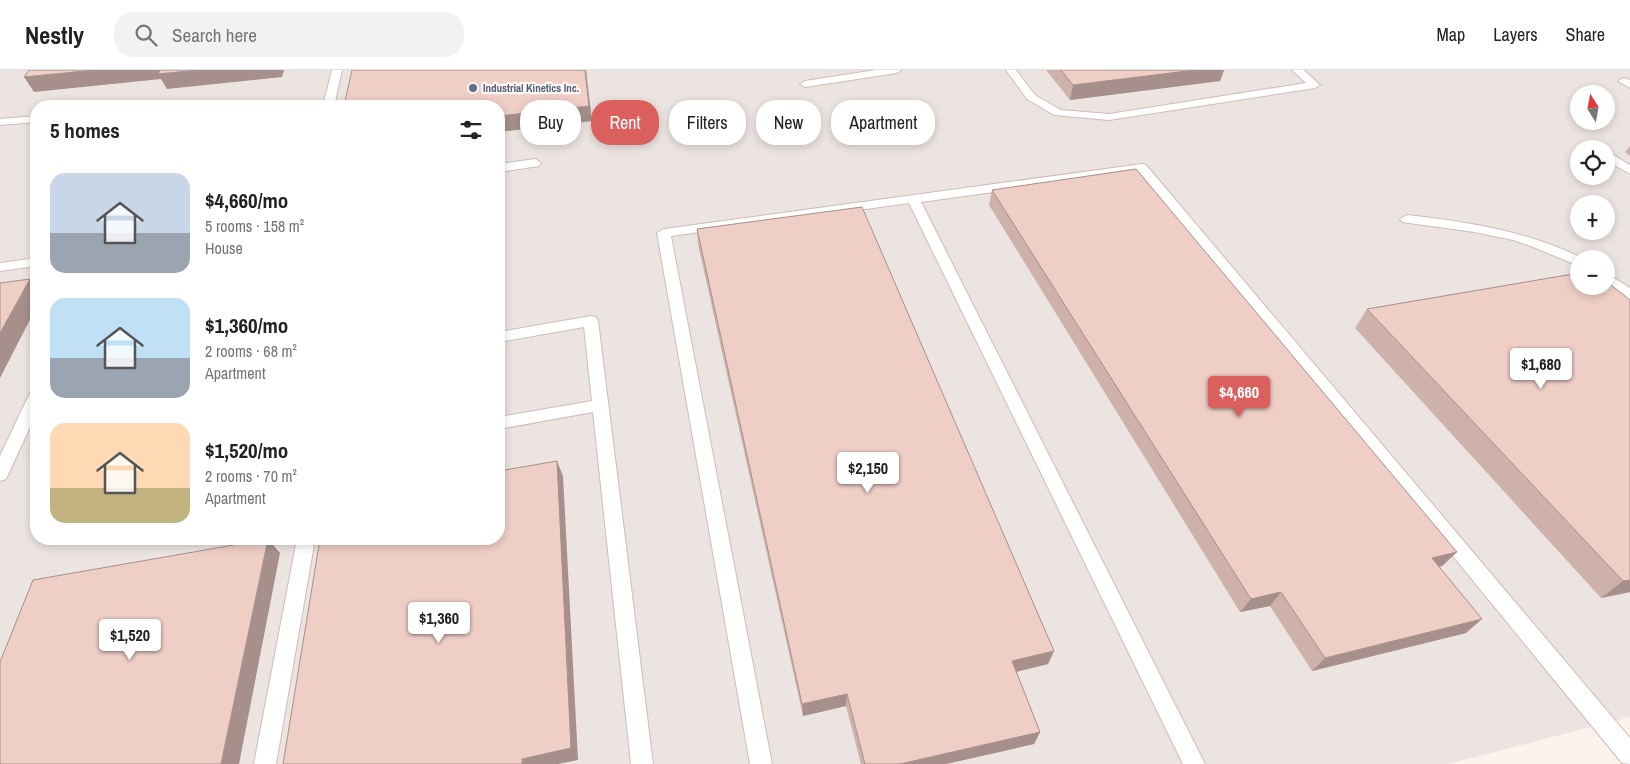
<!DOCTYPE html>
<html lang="en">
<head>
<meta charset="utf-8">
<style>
  body { margin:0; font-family:"Archivo Narrow",sans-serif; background:#f2f2f2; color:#222; height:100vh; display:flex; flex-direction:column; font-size:19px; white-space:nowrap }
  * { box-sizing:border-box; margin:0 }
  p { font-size:16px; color:#767676 }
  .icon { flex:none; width:28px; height:28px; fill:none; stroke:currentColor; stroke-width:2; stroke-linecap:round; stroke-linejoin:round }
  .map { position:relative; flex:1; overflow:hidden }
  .sheet { position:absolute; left:30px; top:30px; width:475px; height:445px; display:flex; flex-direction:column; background:#fff; border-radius:20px; box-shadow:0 2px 8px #0003 }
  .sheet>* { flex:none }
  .hud { position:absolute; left:520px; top:30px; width:475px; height:45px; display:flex; gap:10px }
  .needle { width:32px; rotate:349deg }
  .tools { position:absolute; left:1570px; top:15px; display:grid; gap:10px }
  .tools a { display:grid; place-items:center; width:45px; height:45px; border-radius:50%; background:#fff; box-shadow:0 2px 8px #0003; font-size:25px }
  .price { position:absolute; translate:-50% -42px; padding:0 11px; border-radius:5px; background:#fff; color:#222; font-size:16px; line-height:32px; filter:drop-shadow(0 1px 2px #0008) }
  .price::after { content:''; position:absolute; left:50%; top:30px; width:15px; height:11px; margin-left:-8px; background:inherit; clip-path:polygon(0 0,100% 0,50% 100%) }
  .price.on { background:#db5f5c; color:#fff }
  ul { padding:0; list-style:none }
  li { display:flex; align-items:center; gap:15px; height:125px; padding:0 20px }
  li span { display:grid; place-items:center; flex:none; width:140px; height:100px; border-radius:15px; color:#555 }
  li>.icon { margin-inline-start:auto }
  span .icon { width:60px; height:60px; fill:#fffc; stroke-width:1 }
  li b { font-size:21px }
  h2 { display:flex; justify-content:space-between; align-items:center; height:60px; padding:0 20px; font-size:21px }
  .tag { padding:0 18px; border-radius:20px; background:#fff; box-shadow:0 2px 8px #0003; font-size:18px; line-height:45px }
  .tag.on { background:#db5f5c; color:#fff }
  header { display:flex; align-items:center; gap:30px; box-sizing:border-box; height:70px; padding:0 25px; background:#fff; border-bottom:1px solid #e0e0e0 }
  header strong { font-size:24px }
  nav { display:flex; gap:28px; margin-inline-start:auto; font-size:18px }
  .search { width:350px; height:45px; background:#f2f2f2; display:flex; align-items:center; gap:12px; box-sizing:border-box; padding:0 18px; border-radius:20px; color:#767676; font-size:19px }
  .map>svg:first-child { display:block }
</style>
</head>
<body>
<header>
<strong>Nestly</strong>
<div class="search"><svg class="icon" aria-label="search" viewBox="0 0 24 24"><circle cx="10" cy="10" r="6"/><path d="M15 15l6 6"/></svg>Search here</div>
<nav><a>Map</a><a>Layers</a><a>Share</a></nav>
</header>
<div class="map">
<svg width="1630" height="694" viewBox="0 0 1630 694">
  <rect width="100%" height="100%" fill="#fbf3ec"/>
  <!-- industrial -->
  <path fill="#ece4e1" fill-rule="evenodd" d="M0 0H1630V647L1448 694H0ZM1579 24H1606V51H1579ZM36 36H499V469H36ZM1579 79H1606V106H1579ZM1579 134H1606V161H1579ZM1579 189H1606V216H1579Z"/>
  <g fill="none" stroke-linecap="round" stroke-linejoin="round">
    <defs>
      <path id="lane" d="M332 0H342L334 36H323Z
        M876 0H902L897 3 805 17 800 14 805 11Z
        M1006 0H1016L1035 25 1061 40 1109 44 1306 13 1292 0H1304L1320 15 1315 18 1109 50 1054 45 1027 29Z
        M1623 8 1630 10V18L1618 11Z
        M36 46V52L0 55V49Z
        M1610 83 1630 95V104L1606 90V84Z
        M535 89 541 93 539 96 499 102V94Z
        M1142 94 1146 95 1630 668V694L1622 693 1139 102 921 132 1205 694H1183L909 133 671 166 772 694H750L657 163 664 159Z
        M1407 145C1469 152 1528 161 1584 189H1579V196L1533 177 1513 170 1474 162 1402 152 1400 149Z
        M36 188V196L0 201V193Z
        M1606 203 1630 218V230L1606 215Z
        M591 246 596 247 598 251 653 694H631L593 342 499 359V347L592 331 584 257 499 272V262Z
        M36 321V344L6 409 0 411V386L28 327 30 323Z
        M297 469H315L276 694H254Z"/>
    </defs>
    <!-- lane casing -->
    <use href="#lane" stroke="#d0bbb5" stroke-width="2"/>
    <!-- lane -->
    <use href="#lane" fill="#fff" fill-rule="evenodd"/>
  </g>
  <!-- wall -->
  <path fill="#ceb1aa" d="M1046 0H1224L1220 11 1070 30Z
    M1630 76V86L1625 82Z
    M992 120 1457 482 1442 496 1439 497 1466 563 1312 601 1270 536 1240 542 989 135Z
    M697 159 1054 581 1048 594 1016 602 1040 662 1034 674 946 694H861L846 636 803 646 698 174Z
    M1579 203 1630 522 1601 528 1355 258 1367 239Z"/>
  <!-- shaded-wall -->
  <path fill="#a7908b" d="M95 0H284L282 7 167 19 161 9 34 22 24 7Z
    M585 0H586L592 51 499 62V46Z
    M1195 0H1224L1220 11 1070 30 1073 15Z
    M30 209 36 217V238L0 308V263Z
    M557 391 563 406 578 690 558 694H522Z
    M268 469 280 483 239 694H221Z
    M1457 482 1442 496 1418 502 1432 488Z
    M1630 510V522L1601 528 1623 511Z
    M1281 522 1270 536 1240 542 1251 529Z
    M1482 549 1466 563 1312 601 1325 588Z
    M1054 581 1048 594 1007 604 1012 591Z
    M847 624 846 636 803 646 802 634Z
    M1040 662 1034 674 946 694H900Z"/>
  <!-- building -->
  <path fill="#efcec6" stroke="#a7908b" d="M29 0H95L24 7Z
    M160 0H199L158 4Z
    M352 0H585L589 36 499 46V36H344Z
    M1061 0H1195L1073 15Z
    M1136 99 1457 482 1432 488 1482 549 1325 588 1281 522 1251 529 992 120Z
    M862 137 1054 581 1012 591 1040 662 900 694H865L847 624 802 634 697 159Z
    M1579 203V216H1606V211L1630 230V510L1623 511 1367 239Z
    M30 209 0 263V213Z
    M557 391 571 678 522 689V694H283L320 469H499V401Z
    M268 469 221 694H0V592L33 510Z"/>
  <!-- markers -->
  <circle fill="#5c6f8a" stroke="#fef7f3" stroke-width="2" cx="473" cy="18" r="5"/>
  <g text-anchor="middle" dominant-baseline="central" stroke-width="4.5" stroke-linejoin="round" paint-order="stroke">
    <!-- far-service labels -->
    <g font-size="11" font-weight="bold" fill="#4e5e75" stroke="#fef7f3" text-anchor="start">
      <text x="483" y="18">Industrial Kinetics Inc.</text>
    </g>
  </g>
</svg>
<div class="tools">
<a><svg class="needle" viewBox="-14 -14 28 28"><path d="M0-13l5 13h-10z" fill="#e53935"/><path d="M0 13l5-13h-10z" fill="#767676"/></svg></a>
<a><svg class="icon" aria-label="locate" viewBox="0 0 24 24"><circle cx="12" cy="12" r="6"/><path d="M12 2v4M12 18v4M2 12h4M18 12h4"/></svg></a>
<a>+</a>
<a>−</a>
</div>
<b class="price" style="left:1541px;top:320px">$1,680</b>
<b class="price on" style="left:1239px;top:348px">$4,660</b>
<b class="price" style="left:868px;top:424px">$2,150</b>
<b class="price" style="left:439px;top:574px">$1,360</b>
<b class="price" style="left:130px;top:591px">$1,520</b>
<div class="hud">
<a class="tag">Buy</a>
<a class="tag on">Rent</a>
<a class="tag">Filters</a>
<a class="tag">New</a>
<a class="tag">Apartment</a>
</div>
<section class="sheet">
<h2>5 homes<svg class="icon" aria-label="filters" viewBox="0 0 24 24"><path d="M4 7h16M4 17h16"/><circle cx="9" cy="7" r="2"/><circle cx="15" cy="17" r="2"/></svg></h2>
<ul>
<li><span style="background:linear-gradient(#c9d6e8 60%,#9aa5b1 0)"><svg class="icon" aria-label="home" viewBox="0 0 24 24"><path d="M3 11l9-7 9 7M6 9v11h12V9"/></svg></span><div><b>$4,660/mo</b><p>5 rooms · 158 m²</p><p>House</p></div></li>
<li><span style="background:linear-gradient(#bfe0f5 60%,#9aa5b1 0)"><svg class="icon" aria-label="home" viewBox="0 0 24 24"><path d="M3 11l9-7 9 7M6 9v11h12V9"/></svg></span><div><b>$1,360/mo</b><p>2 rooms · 68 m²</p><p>Apartment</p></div></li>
<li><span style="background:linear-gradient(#ffd9b3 65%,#c2b280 0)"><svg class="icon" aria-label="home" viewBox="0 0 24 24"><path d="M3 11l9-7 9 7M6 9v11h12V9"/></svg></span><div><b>$1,520/mo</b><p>2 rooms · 70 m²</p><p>Apartment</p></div></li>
</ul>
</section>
</div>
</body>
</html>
